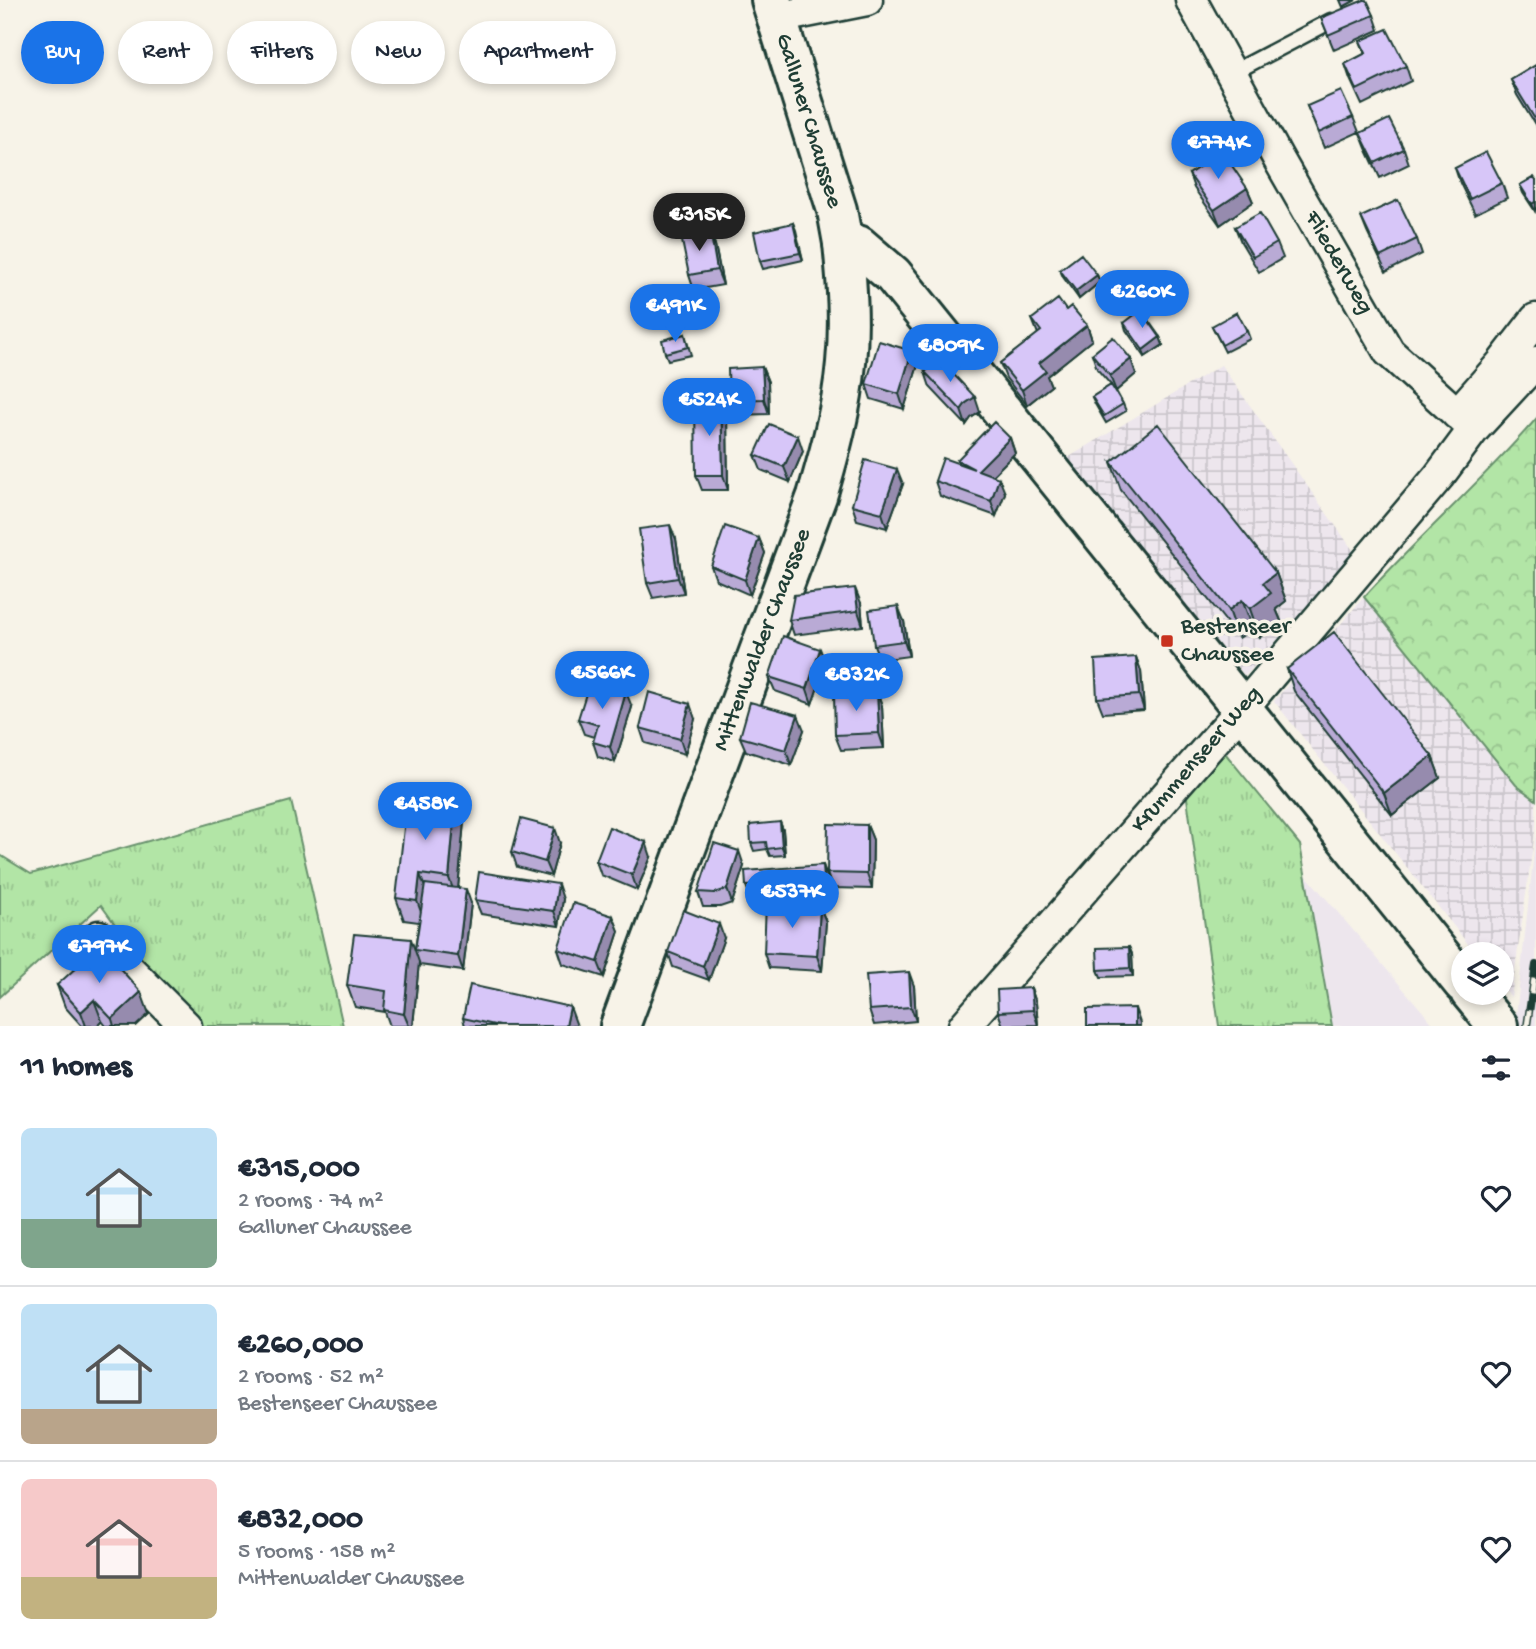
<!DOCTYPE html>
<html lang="en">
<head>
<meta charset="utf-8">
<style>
  body { margin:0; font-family:"Gochi Hand",sans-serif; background:#f2f2f3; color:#1f2937; height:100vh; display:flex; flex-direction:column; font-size:26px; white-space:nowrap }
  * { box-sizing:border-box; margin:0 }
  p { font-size:23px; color:#747a83 }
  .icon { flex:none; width:38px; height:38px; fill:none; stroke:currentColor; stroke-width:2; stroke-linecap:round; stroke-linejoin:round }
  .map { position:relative; height:1026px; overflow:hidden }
  .panel { display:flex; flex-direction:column; background:#fff; flex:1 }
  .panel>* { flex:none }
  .top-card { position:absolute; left:21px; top:21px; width:700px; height:63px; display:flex; gap:14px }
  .tools { position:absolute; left:1451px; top:942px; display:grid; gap:14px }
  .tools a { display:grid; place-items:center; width:63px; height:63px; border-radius:50%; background:#fff; box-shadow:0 4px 10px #0003; font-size:35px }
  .price { position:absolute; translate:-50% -60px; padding:0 16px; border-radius:24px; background:#1a73e8; color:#fff; font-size:23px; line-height:46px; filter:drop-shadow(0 2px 4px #0008) }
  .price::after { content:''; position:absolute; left:50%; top:42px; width:21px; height:16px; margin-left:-10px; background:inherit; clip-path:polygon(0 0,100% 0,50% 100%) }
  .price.active { background:#222; color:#fff }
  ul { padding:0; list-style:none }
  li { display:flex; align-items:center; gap:21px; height:175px; padding:0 21px }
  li+li { border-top:2px solid #e0e1e3 }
  li span { display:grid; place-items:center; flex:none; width:196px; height:140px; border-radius:10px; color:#555 }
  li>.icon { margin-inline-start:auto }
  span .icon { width:84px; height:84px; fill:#fffc; stroke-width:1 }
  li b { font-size:30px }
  h2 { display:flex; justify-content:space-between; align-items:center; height:84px; padding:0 21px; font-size:30px }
  .pill { padding:0 24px; border-radius:32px; background:#fff; box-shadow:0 4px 10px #0003; font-size:24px; line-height:63px }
  .pill.active { background:#1a73e8; color:#fff }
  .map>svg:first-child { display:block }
</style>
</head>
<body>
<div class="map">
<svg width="1536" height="1026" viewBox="0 0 1536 1026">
  <defs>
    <pattern id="industrial-grid" width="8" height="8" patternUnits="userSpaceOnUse" patternTransform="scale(1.75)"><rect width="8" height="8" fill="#ede6ed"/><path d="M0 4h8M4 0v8" fill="none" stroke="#cbc6cc"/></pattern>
    <pattern id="grass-tufts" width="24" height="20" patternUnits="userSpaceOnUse" patternTransform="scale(1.75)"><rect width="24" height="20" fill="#b2e5a6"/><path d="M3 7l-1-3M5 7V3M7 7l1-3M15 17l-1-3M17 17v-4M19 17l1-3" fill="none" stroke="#99c590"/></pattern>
    <pattern id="forest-crowns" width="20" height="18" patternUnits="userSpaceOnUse" patternTransform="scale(1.75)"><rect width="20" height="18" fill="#b2e5a6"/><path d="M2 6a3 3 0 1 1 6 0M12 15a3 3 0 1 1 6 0" fill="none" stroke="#99c590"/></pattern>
  </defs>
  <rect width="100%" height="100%" fill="#f7f3e8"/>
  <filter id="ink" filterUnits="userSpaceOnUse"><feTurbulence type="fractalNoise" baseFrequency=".0143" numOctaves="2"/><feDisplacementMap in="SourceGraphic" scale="14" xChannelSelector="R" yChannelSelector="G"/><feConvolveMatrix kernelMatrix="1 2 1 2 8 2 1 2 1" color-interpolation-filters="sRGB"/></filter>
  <g filter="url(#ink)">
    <!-- built -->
    <path fill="#ede6ed" d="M1536 833V1026H1515L1519 988Z
      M1305 874 1435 1026H1331Z"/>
    <!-- industrial -->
    <path fill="url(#industrial-grid)" d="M1221 365 1355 553 1245 676 1066 459Z
      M1364 597 1516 785 1536 800V825L1511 997 1502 985V954H1476L1274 701Z"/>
    <!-- grass -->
    <path fill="url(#grass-tufts)" stroke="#68916d" stroke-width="2" d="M1225 753 1300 845 1332 1026H1219L1186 791Z
      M291 801 343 1026H189L101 905 0 997V855L31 874Z"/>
    <!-- forest -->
    <path fill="url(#forest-crowns)" stroke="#68916d" stroke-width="2" d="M1536 419V800L1516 785 1364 597C1420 536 1482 481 1536 419Z"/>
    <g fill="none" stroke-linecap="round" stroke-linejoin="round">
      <defs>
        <path id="lane" d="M1232 73 1331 21"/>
        <path id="street" d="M1191 0 1279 160 1389 352 1474 429
          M776 18 867 0
          M1457 414 1502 363 1536 319
          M99 936 128 968 186 1026
          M964 1026 1242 709 1439 476 1474 429 1536 362"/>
        <path id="secondary" d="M620 1026 817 496C830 452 842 408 846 363 850 323 847 283 843 243"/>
        <path id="primary" d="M771 0 837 210 843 243 858 245 893 275 1463 983
          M1470 992 1498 1026"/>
      </defs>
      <!-- lane casing -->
      <use href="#lane" stroke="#1f3d34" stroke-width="19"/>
      <!-- street casing -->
      <use href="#street" stroke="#1f3d34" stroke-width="35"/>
      <!-- secondary casing -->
      <use href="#secondary" stroke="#1f3d34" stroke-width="44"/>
      <!-- primary casing -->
      <use href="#primary" stroke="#1f3d34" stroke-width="44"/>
      <!-- lane -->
      <use href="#lane" stroke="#f7f3e8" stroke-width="14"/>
      <!-- street -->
      <use href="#street" stroke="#f7f3e8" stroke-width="30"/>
      <!-- secondary -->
      <use href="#secondary" stroke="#f7f3e8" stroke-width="38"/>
      <!-- primary -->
      <use href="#primary" stroke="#f7f3e8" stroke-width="38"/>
      <defs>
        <path id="rail" d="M1527 1026 1536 965"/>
      </defs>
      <!-- rail casing -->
      <use href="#rail" stroke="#1f3d34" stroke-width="8"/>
      <!-- rail -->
      <use href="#rail" stroke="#f7f3e8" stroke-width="5" stroke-dasharray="16" stroke-linecap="butt"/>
    </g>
    <!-- wall -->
    <path fill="#b9aad5" stroke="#1f3d34" stroke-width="2" d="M1340 0H1356L1343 7Z
      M1374 15 1379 30 1334 50 1321 18Z
      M1360 41 1406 66 1411 81 1362 105 1350 79 1345 64 1365 54Z
      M1536 65V126L1517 95 1511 80Z
      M1307 106 1353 117 1359 132 1324 148Z
      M1360 133 1404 149 1409 164 1380 178 1366 148Z
      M1455 168 1502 183 1507 198 1475 214 1460 183Z
      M1189 174 1247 188 1253 202 1220 225 1194 188Z
      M1536 180 1535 211 1523 193 1520 185Z
      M1361 217 1417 239 1422 254 1386 272 1367 232Z
      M793 223 803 260 763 269 760 261Z
      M1235 227 1277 243 1283 258 1259 272 1241 242Z
      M710 230 715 245 723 285 694 290 689 275Z
      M1060 270 1097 275 1100 282 1079 299 1063 277Z
      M1066 310 1087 325 1092 340 1047 376 1051 386 1027 405 1006 378 1000 363 1038 334 1032 319Z
      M1124 323 1160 337 1163 345 1145 357 1126 330Z
      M1212 326 1247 331 1250 339 1225 352Z
      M685 334 691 355 668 360 665 353Z
      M912 351 918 365 904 409 871 399 866 384Z
      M1092 354 1131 359 1136 374 1116 391 1123 404 1126 411 1106 423 1095 404 1092 397 1111 385 1097 369Z
      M762 367 768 382 769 414 735 415 729 400Z
      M925 372 980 412 971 418 966 425 930 387Z
      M721 400 727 415 728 490H702L696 475Z
      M1010 438 1015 453 993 475 1005 493 996 516 940 496 935 481 958 463 957 460Z
      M803 451 790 482 761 470 755 455Z
      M1111 462 1276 573 1286 601 1276 609 1281 621 1260 637 1253 628 1239 638 1121 490Z
      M903 484 887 528 857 520 852 505Z
      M759 538 765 553 750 595 716 580 711 566Z
      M676 539 684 593 653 598 647 583Z
      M861 603 863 626 794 635 789 620Z
      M904 621 909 656 880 660 874 645Z
      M820 649 826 664 812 704 775 691 769 677Z
      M1136 657 1141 671 1144 710 1103 713 1097 698Z
      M1287 669 1432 756 1440 778 1392 815 1294 691Z
      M877 691 882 706 884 748 841 750 835 735Z
      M632 707 615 762 598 757 593 742 594 737 584 734 578 719Z
      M695 719 685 754 645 743 640 728Z
      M804 730 791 765 746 751 740 737Z
      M464 821 458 888 471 903 463 971 420 965 419 962 413 1026H390L385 1012 355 1007 347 985 415 949 419 922 404 920 396 898Z
      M780 822 783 830 785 855 770 856 767 849 754 851 751 843Z
      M867 825 873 840 872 889 832 888 827 873Z
      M560 843 551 876 517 867 512 852Z
      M651 857 637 890 601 875 596 861Z
      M823 865 828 880 829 895 752 901 746 886Z
      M744 866 732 903 720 907H703L698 892Z
      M563 899 559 926 481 914 475 900Z
      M820 907 826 922 822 971 769 968 764 953Z
      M613 916 619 931 604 977 563 964 558 949Z
      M724 938 709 980 673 967 668 952Z
      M1129 947 1132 954 1133 976 1101 977 1098 970Z
      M57 985 149 1014 136 1026H106L102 1021 97 1026H82L65 1007Z
      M914 986 916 1021 874 1025 869 1010Z
      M1031 988 1036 1003 1038 1025 1003 1026 998 1012Z
      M463 1018 577 1026H465Z"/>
    <!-- shaded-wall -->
    <path fill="#968bae" stroke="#1f3d34" stroke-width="2" d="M1247 188 1253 202 1220 225 1214 210Z
      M1536 201V210L1535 211 1532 204Z
      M793 223 796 230 803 260 800 253Z
      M710 230 715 245 723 285 717 270Z
      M1097 275 1100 282 1079 299 1076 291Z
      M1087 325 1092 340 1047 376 1051 386 1027 405 1022 390 1039 363Z
      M1160 337 1163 345 1145 357 1143 350Z
      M912 351 918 365 904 409 899 394Z
      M1131 359 1136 374 1116 391 1110 376Z
      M762 367 768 382 769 414 764 399Z
      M975 397 980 412 971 418 966 425 961 410 966 403Z
      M721 400 727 415 728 490 723 475Z
      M798 436 803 451 790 482 784 467Z
      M1010 438 1015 453 983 485 978 470Z
      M897 469 903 484 887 528 882 513Z
      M999 478 1005 493 996 516 991 501Z
      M670 525 676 539 684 593 678 578Z
      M759 538 765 553 750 595 745 580Z
      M1276 573 1286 601 1276 609 1281 621 1260 637 1250 609 1263 583Z
      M855 588 861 603 863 626 858 611Z
      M1242 600 1253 628 1239 638 1229 610Z
      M898 606 904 621 909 656 904 641Z
      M820 649 826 664 812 704 807 689Z
      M1136 657 1141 671 1144 710 1139 695Z
      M877 691 882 706 884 748 879 733Z
      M626 692 632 707 615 762 610 747Z
      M690 704 695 719 685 754 680 739Z
      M798 715 804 730 791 765 786 750Z
      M1432 756 1440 778 1392 815 1384 793Z
      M456 799 464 821 457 900 449 878Z
      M780 822 783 830 785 855 782 847Z
      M867 825 873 840 872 889 867 874Z
      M555 828 560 843 551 876 545 862Z
      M646 842 651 857 637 890 632 875Z
      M739 851 744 866 732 903 727 889Z
      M823 865 828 880 829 895 824 880Z
      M420 874 428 896 425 923 417 901Z
      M558 884 563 899 559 926 554 911Z
      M466 889 471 903 463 971 458 956Z
      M820 907 826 922 822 971 817 956Z
      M613 916 619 931 604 977 598 962Z
      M719 924 724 938 709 980 703 966Z
      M411 939 419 962 413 1026H409L404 1014Z
      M1129 947 1132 954 1133 976 1130 968Z
      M909 972 914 986 916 1021 911 1007Z
      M1031 988 1036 1003 1038 1025 1033 1010Z
      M141 992 149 1014 136 1026H114L112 1019Z
      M94 1000 102 1021 97 1026H86L81 1012Z
      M570 1007 577 1026H566Z
      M1135 1008 1140 1023V1026H1135Z"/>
    <!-- building -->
    <path fill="#d7c6f8" stroke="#1f3d34" stroke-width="2" d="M1364 0H1367L1374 15 1328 35 1321 18Z
      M1387 29 1406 66 1357 90 1345 64 1366 53 1360 41Z
      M1536 65V118L1535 119 1511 80Z
      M1341 91 1353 117 1319 133 1307 106Z
      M1389 119 1404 149 1375 163 1360 133Z
      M1222 151 1247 188 1214 210 1189 174Z
      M1486 152 1502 183 1470 199 1455 168Z
      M1534 177 1536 180V201L1532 204 1520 185Z
      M1398 200 1417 239 1380 257 1361 217Z
      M1260 213 1277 243 1253 257 1235 227Z
      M793 223 800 253 760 261 754 232Z
      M710 230 717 270 689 275 681 236Z
      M1081 254 1097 275 1076 291 1060 270Z
      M1058 299 1066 310 1071 306 1087 325 1039 363 1046 371 1022 390 1000 363 1041 331 1032 319Z
      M1141 310 1160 337 1143 350 1124 323Z
      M1237 312 1247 331 1222 345 1212 326Z
      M685 334 688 347 665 353 662 340Z
      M1113 337 1131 359 1110 376 1092 354Z
      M879 341 912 351 899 394 866 384Z
      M939 359 975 397 966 403 961 410 925 372Z
      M762 367 764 399 729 400 728 369Z
      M1111 385 1123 404 1104 416 1092 397Z
      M721 400 723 475H696L695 401Z
      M994 422 1010 438 978 470 999 478 991 501 935 481 943 458 974 469 957 460Z
      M769 424 798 436 784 467 755 455Z
      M1158 424 1276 573 1263 583 1271 593 1250 609 1242 600 1229 610 1111 462Z
      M865 460 897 469 882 513 852 505Z
      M670 525 678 578 647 583 639 529Z
      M725 526 759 538 745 580 711 566Z
      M855 588 858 611 789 620 794 595Z
      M898 606 904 641 874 645 869 610Z
      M1334 632 1432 756 1384 793 1287 669Z
      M783 636 820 649 807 689 769 677Z
      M1136 657 1139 695 1097 698 1095 660Z
      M590 681 626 692 610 747 593 742 598 725 578 719Z
      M877 691 879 733 835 735 834 694Z
      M649 692 690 704 680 739 640 728Z
      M750 702 798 715 786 750 740 737Z
      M408 793 456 799 449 878 420 874 417 901 396 898Z
      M521 819 555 828 545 862 512 852Z
      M780 822 782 847 767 849 766 842 751 843 750 825Z
      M828 824 867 825V874L827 873Z
      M609 827 646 842 632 875 596 861Z
      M714 843 739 851 727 889 715 893 698 892Z
      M823 865 824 880 746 886 745 871Z
      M479 872 558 884 554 911 475 900Z
      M425 884 466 889 458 956 415 950Z
      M573 903 613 916 598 962 558 949Z
      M766 903 820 907 817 956 764 953Z
      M683 910 719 924 703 966 668 952Z
      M354 934 411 939 404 1014 384 1010 386 991 347 985Z
      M100 946 141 992 112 1019 94 1000 81 1012 57 985Z
      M1129 947 1130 968 1098 970 1097 948Z
      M909 972 911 1007 869 1010 866 975Z
      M470 985 570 1007 566 1026H499L463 1018Z
      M1031 988 1033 1010 998 1012 997 990Z
      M1135 1008V1026H1087V1009Z"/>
  </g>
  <!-- markers -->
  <rect fill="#c8321e" stroke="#f7f3e8" stroke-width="2.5" x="1160" y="634" width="14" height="14" rx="3.5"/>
  <g text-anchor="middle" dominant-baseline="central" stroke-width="7" stroke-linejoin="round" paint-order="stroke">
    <!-- street labels -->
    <g font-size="24" fill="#1f3d34" stroke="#f7f3e8">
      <text transform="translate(808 121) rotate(73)">Galluner Chaussee</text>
      <text transform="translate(1338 263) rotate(60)">Fliederweg</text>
      <text transform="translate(763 640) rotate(-69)">Mittenwalder Chaussee</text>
      <text transform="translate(1197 760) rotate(-49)">Krummenseer Weg</text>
    </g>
    <!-- poi labels -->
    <g font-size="24" fill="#1f3d34" stroke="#f7f3e8" text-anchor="start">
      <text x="1181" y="627">Bestenseer<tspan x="1181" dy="28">Chaussee</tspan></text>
    </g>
  </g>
</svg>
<div class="tools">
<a><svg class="icon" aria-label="layers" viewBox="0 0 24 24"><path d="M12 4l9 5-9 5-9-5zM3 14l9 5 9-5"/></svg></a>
</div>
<b class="price" style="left:1218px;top:181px">€774K</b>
<b class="price active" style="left:699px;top:253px">€315K</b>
<b class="price" style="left:1142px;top:330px">€260K</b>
<b class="price" style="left:675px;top:344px">€491K</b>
<b class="price" style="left:950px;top:384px">€809K</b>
<b class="price" style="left:709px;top:438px">€524K</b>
<b class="price" style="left:602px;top:711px">€566K</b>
<b class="price" style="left:856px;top:713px">€832K</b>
<b class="price" style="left:425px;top:842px">€458K</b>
<b class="price" style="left:792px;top:930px">€537K</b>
<b class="price" style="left:99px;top:985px">€797K</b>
<div class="top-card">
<a class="pill active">Buy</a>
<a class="pill">Rent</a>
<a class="pill">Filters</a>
<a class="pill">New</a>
<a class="pill">Apartment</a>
</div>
</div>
<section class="panel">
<h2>11 homes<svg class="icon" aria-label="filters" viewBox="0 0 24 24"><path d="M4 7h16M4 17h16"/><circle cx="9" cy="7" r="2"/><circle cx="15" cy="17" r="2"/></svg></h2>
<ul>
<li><span style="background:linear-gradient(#bfe0f5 65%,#7fa58c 0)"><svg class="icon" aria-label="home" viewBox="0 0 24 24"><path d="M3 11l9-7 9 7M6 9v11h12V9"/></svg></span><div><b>€315,000</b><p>2 rooms · 74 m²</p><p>Galluner Chaussee</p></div><svg class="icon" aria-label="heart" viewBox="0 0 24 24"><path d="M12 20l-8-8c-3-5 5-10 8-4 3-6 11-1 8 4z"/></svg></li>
<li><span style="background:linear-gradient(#bfe0f5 75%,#b9a48a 0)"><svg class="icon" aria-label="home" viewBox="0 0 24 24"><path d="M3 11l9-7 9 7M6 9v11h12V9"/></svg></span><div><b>€260,000</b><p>2 rooms · 52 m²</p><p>Bestenseer Chaussee</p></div><svg class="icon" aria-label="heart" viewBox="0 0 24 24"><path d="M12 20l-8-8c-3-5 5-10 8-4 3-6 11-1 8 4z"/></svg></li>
<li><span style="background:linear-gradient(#f6c9c9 70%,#c2b280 0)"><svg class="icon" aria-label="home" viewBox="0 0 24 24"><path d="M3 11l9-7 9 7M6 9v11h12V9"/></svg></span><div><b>€832,000</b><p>5 rooms · 158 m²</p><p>Mittenwalder Chaussee</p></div><svg class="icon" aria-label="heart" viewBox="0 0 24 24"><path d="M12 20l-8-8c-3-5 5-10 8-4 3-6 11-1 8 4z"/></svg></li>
</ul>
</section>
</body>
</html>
